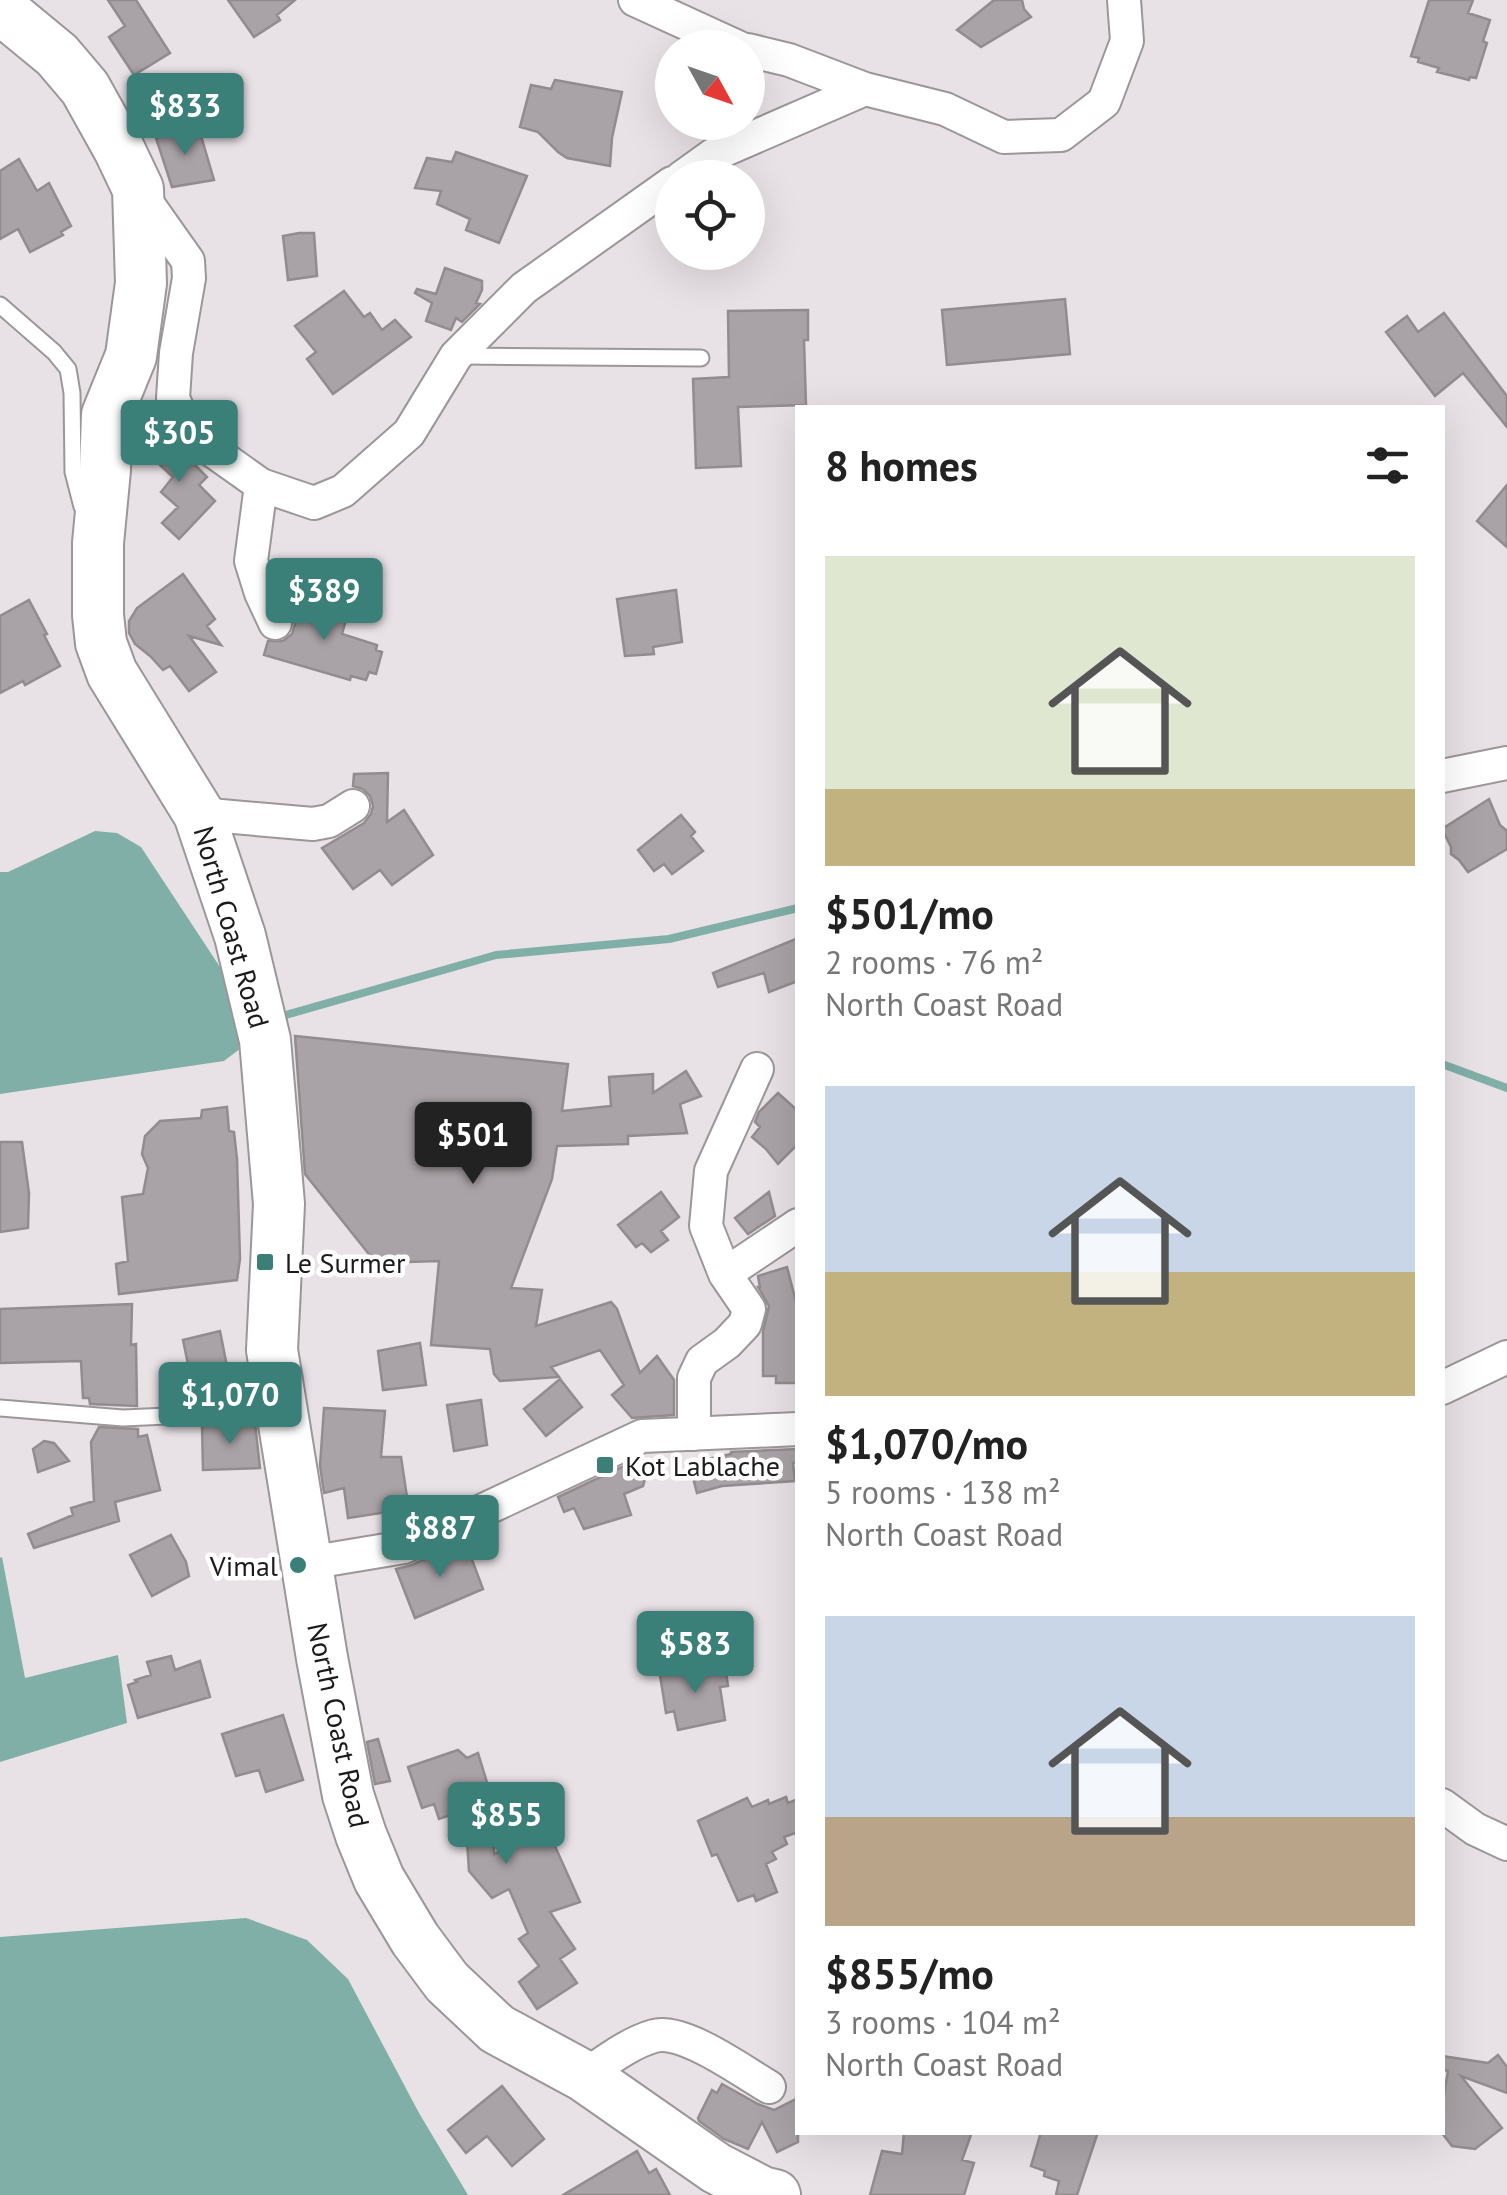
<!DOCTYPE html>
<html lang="en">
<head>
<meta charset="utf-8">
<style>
  body { margin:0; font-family:"PT Sans",sans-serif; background:#f2f2f2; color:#222; height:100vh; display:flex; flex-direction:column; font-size:38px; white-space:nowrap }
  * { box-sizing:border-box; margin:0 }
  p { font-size:32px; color:#767676 }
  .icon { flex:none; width:55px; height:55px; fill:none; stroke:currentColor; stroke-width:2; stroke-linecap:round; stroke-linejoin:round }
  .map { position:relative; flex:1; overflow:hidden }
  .panel { position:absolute; left:795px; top:405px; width:650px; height:1730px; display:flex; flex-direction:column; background:#fff; border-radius:0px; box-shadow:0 10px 40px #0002 }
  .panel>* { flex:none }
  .needle { width:65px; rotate:130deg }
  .fabs { position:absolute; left:655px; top:30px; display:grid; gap:20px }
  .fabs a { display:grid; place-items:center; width:110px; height:110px; border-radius:50%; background:#fff; box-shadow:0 10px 40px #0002; font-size:50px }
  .price { position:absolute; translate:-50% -85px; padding:0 22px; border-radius:10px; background:#3a8078; color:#fff; font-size:32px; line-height:65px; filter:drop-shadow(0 2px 5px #0008) }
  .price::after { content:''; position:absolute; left:50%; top:60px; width:30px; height:22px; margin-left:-15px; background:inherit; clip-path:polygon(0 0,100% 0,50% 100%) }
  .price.active { background:#222; color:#fff }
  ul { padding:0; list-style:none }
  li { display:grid; align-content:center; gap:20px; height:530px; padding:0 30px }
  li span { display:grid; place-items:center; height:310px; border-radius:0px; color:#555 }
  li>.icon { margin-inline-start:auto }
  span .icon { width:180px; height:180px; fill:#fffc; stroke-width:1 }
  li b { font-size:42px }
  h2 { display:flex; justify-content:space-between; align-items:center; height:120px; padding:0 30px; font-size:42px }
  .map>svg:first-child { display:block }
</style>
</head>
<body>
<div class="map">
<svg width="1507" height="2195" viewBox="0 0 1507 2195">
  <rect width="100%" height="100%" fill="#e8e1e5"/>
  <!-- water -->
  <path fill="#80afa8" d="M95 831 117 833 141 847 220 967 248 1026 245 1045 224 1061 0 1094V872H8Z
    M2 1557 25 1678 118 1655 127 1723 0 1762V1558Z
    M246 1918 307 1940 348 1979 419 2113 468 2195H0V1937Z"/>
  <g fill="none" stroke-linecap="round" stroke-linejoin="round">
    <!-- stream -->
    <path stroke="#80afa8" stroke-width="8" d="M275 1018 496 955 669 939 798 908
      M1442 1064 1507 1088"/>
  </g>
  <!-- building -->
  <path fill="#a9a2a6" stroke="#938c8f" stroke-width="2.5" d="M108 0H136L170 53 134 75 109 37 125 26Z
    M228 0H295L277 15 280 20 254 37Z
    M994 0H1022L1024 9 1031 17 981 47 957 30Z
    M1429 0H1473L1468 13 1490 20 1483 41 1487 43 1476 78 1470 77 1469 80 1437 72 1439 68 1418 62 1419 58 1411 56Z
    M555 80 622 92 612 138 610 166 567 158 558 152 538 132 520 127 531 85 551 89Z
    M199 129 214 180 172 187 156 138 183 130Z
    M456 152 527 176 499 243 466 230 470 219 437 204 441 191 415 188 427 158 452 162Z
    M19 159 37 191 49 183 71 226 61 232 63 235 30 252 18 229 0 239V171Z
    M299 233H314L317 276 288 280 283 236Z
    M445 268 482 281V290L476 303 480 304 462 322 456 318 451 330 426 321 432 303 415 293 417 289 436 294Z
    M344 291 364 317 370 313 382 330 395 320 411 337 333 394 307 359 316 352 295 326Z
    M1065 299 1070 354 947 365 942 310Z
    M808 310V340H804L806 405 738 407 741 466 696 468 693 379 729 377 728 311Z
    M1444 313 1507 396V427L1463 373 1435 396 1386 332 1407 316 1418 332Z
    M148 430 186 461 188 458 207 477 199 485 215 501 179 539 162 523 178 507 161 492 173 477 136 443Z
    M1507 485V547L1477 521Z
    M183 574 215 619 207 626 221 645 189 636 216 672 189 691 170 666 163 670 150 656 135 644 129 633V621L137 608Z
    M676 590 682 642 653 647 654 654 625 656 617 599Z
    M286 595 348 613 342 634 377 645 376 650 382 652 376 674 369 672 366 680 351 676 350 680 264 655 268 641H283L292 634 295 624Z
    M29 600 47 634 44 635 60 666 25 685 23 681 0 693V616Z
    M388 773 387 822 404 810 433 855 392 885 380 870 353 889 322 848 364 823 371 814 373 806 370 796 363 789 353 786 354 774Z
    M1489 799 1500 825 1507 831V849L1468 872 1459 860 1451 854V847L1442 829Z
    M681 815 695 832 691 836 703 851 672 874 664 864 654 871 638 850Z
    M798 938V981L769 992 764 973 718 987 713 973Z
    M295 1036 568 1064 562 1111 611 1106 609 1077 653 1074V1093L686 1071 701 1096 680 1104 687 1133 628 1136V1144L557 1146 552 1179 511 1288 542 1290 536 1326 611 1302 617 1309 640 1373 657 1356 674 1380V1415L632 1418 612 1395 624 1385 600 1350 551 1367 559 1377 500 1381 494 1374 490 1349 431 1345 439 1261 376 1263 305 1174Z
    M778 1093 798 1111V1144L778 1164 766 1149 752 1137 760 1127 755 1122 759 1112Z
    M227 1107 229 1131 234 1132 237 1159 240 1259 237 1280 119 1294 116 1264 128 1261 122 1197 143 1194 148 1168 142 1154 145 1136 160 1121 201 1118 202 1110Z
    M0 1142H22L29 1193 28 1228 0 1232Z
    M661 1192 679 1217 661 1231 668 1240 651 1252 642 1243 636 1247 618 1225Z
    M769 1192 775 1216 748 1234 735 1218Z
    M787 1267 798 1310V1383H776V1376H763V1331L769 1306 758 1287H760L758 1276Z
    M132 1304 131 1345 136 1344 137 1406 90 1404 89 1398H83L81 1361 0 1363V1309Z
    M220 1331 234 1402 201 1403V1396L195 1398 183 1340Z
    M420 1343 426 1385 383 1390 378 1351Z
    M560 1379 582 1407 546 1436 524 1409Z
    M481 1400 487 1445 454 1451 447 1405Z
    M324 1408 385 1411 381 1457H401L407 1497 393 1500 394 1511 348 1518 344 1488 324 1493 320 1466Z
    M255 1423 260 1468 203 1470 202 1426Z
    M99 1427 138 1429V1437L147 1435 160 1490 115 1502 119 1521 34 1548 28 1534 73 1515 71 1508 94 1501 91 1442Z
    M44 1441 54 1443 69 1461 38 1472 33 1449Z
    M798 1449V1462L793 1463 795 1481 722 1486 697 1493 689 1463 731 1454V1452Z
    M639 1459 646 1476 643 1486 624 1494 631 1515 584 1529 574 1508 564 1512 558 1497Z
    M171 1535 186 1562 189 1576 152 1596 130 1555Z
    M465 1541 483 1589 415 1618 396 1569 412 1565Z
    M171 1656 175 1670 200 1661 210 1697 138 1718 128 1685 137 1682 135 1680 151 1675 147 1662Z
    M725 1665 728 1686 720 1687 725 1720 678 1730 674 1711 666 1713 660 1675Z
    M283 1715 303 1780 266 1792 259 1770 236 1776 222 1734Z
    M378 1739 390 1781 375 1784 367 1742Z
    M458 1750 467 1758 478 1753 493 1802 494 1854 524 1840 526 1845 550 1835 580 1902 550 1912 575 1949 560 1959 577 1983 537 2009 519 1982 539 1966 519 1939 528 1933 509 1889 492 1898 469 1871 465 1810 439 1819 434 1804 422 1808 408 1767Z
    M786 1797 788 1803 798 1799V1832L784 1837 787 1844 772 1852 776 1859 766 1864 777 1892 756 1901 754 1895 738 1901 717 1854 712 1856 698 1821 747 1798 752 1807 768 1800 769 1804Z
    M1498 2055 1507 2067V2093L1461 2076 1502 2128 1475 2149 1452 2146 1442 2133V2106L1448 2071 1442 2069V2056L1488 2063Z
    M722 2084 758 2104 774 2110 798 2098V2142L777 2152 762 2122 748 2149 724 2139 699 2121 698 2118 712 2090 717 2093Z
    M502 2086 544 2139 512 2166 487 2136 466 2153 448 2130Z
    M904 2132H972L962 2160 974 2163 964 2195H870L882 2151 902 2154Z
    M1041 2132H1098L1077 2195H1056L1059 2181 1044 2176 1045 2171 1031 2166Z
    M637 2151 649 2173 656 2169 670 2195H563Z"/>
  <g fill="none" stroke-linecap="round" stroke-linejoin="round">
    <defs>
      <path id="service" d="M0 305 54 352 68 369 72 393 73 472 82 507
        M460 356 701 358
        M0 1408 123 1418 277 1411"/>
      <path id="minor" d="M635 0 740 48
        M748 50 789 60 865 89
        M681 178 713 155 865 89 945 109 1004 137 1061 135 1104 102 1127 41 1124 0
        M140 193 188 261 189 278 176 353 173 398 185 427 199 441 261 485 314 503 343 491 409 433 456 356 524 288 672 183
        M261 485 251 561 261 593 275 623
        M1442 776 1507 763
        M199 814 313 824 329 821 353 806
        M725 1274 798 1225
        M1442 1388 1507 1357
        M694 1434V1378L702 1361 727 1343 745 1324 749 1309 725 1274 706 1226 711 1171 757 1069
        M308 1563 404 1547 642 1436 798 1429
        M1442 1805 1475 1829 1507 1844
        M584 2076C605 2062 629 2043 654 2036 683 2028 742 2071 769 2087"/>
      <path id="primary" d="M0 8 57 55 85 88 119 149 138 189 141 283 131 356 107 415 105 470 98 543V615L101 643 112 673 199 814 240 936 265 1040 279 1204 272 1350 322 1658 348 1795 361 1835 379 1879 415 1939 447 1982 497 2029 584 2076 716 2168 762 2192 775 2195"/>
    </defs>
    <!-- service casing -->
    <use href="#service" stroke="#9c9699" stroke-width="19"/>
    <!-- minor casing -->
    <use href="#minor" stroke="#9c9699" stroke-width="36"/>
    <!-- primary casing -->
    <use href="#primary" stroke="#9c9699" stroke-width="54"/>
    <!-- service -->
    <use href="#service" stroke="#fff" stroke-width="15"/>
    <!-- minor -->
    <use href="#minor" stroke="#fff" stroke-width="32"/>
    <!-- primary -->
    <use href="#primary" stroke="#fff" stroke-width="50"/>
  </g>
  <!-- markers -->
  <g fill="#3a8078" stroke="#fff" stroke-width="4">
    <rect x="255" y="1252" width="20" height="20" rx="5"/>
    <rect x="595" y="1455" width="20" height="20" rx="5"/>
    <circle cx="298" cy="1565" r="10"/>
  </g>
  <g text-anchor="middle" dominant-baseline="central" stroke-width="9" stroke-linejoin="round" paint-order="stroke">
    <!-- street labels -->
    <g font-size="28" fill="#1d1a1b" stroke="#fff">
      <text transform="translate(232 927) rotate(74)">North Coast Road</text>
      <text transform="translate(339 1725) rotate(78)">North Coast Road</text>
    </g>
    <!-- poi labels -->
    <g font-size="28" fill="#1d1a1b" stroke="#fff" text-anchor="start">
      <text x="285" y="1262">Le Surmer</text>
      <text x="625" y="1465">Kot Lablache</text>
      <text x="278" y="1565" text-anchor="end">Vimal</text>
    </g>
  </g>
</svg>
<div class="fabs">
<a><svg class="needle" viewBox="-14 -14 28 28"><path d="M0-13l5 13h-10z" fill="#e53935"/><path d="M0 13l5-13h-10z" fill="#767676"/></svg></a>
<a><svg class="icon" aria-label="locate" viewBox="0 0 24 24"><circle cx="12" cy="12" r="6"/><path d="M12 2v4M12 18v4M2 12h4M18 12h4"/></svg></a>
</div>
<b class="price" style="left:185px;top:158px">$833</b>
<b class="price" style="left:179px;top:485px">$305</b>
<b class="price" style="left:324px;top:643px">$389</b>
<b class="price active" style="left:473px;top:1187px">$501</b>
<b class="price" style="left:230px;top:1447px">$1,070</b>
<b class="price" style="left:440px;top:1580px">$887</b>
<b class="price" style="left:695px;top:1696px">$583</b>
<b class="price" style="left:506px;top:1867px">$855</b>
<section class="panel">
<h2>8 homes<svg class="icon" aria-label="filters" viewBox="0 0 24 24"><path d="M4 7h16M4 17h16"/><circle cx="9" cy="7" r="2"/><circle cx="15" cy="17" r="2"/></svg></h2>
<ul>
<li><span style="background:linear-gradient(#dfe7d0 75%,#c2b280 0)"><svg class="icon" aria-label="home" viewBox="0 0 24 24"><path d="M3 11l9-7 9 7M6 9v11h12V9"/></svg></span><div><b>$501/mo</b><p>2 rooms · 76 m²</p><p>North Coast Road</p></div></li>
<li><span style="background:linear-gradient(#c9d6e8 60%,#c2b280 0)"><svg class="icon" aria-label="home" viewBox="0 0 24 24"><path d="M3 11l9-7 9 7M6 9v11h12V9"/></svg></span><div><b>$1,070/mo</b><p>5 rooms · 138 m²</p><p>North Coast Road</p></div></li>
<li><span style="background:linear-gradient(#c9d6e8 65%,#b9a48a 0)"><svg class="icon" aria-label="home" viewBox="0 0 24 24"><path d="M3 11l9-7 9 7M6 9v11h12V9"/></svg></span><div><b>$855/mo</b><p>3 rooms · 104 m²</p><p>North Coast Road</p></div></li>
</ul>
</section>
</div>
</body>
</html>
